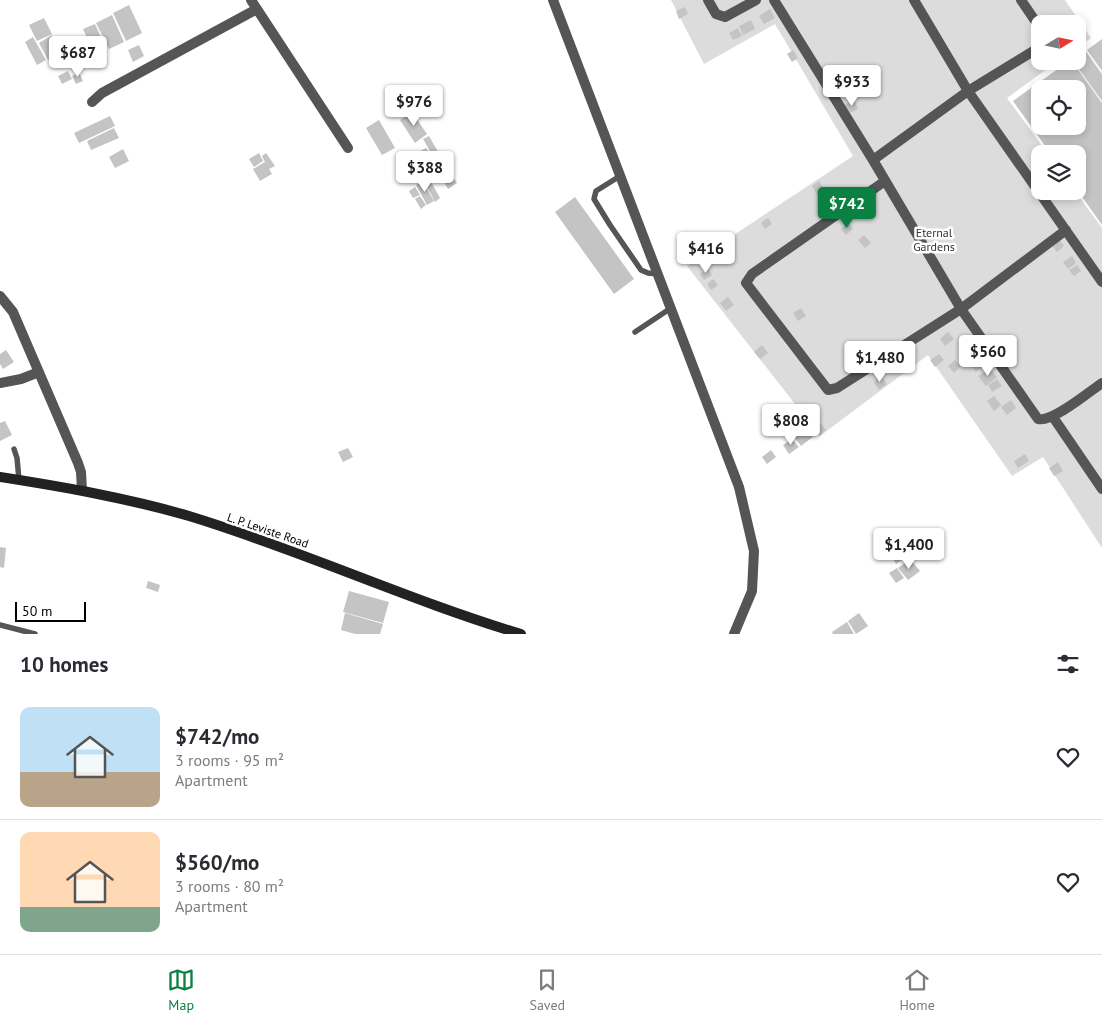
<!DOCTYPE html>
<html lang="en">
<head>
<meta charset="utf-8">
<style>
  body { margin:0; font-family:"PT Sans",sans-serif; background:#f7f7f7; color:#2b2b33; height:100vh; display:flex; flex-direction:column; font-size:19px; white-space:nowrap }
  * { box-sizing:border-box; margin:0 }
  p { font-size:16px; color:#7c7c81 }
  .icon { flex:none; width:28px; height:28px; fill:none; stroke:currentColor; stroke-width:2; stroke-linecap:round; stroke-linejoin:round }
  .map { position:relative; height:634px; overflow:hidden }
  .panel { display:flex; flex-direction:column; background:#fff; flex:1 }
  .panel>* { flex:none }
  .needle { width:32px; rotate:80deg }
  .buttons { position:absolute; left:1031px; top:15px; display:grid; gap:10px }
  .buttons a { display:grid; place-items:center; width:55px; height:55px; border-radius:10px; background:#fff; box-shadow:0 2px 8px #0003; font-size:25px }
  .scale { position:absolute; left:15px; bottom:12px; width:71px; box-sizing:border-box; padding-left:5px; border:2px solid #000; border-top:0; font-size:14px; line-height:18px; white-space:nowrap; color:#000; -webkit-text-stroke:4px #fff; paint-order:stroke }
  .price { position:absolute; translate:-50% -42px; padding:0 11px; border-radius:5px; background:#fff; color:#222; font-size:16px; line-height:32px; filter:drop-shadow(0 1px 2px #0008) }
  .price::after { content:''; position:absolute; left:50%; top:30px; width:15px; height:11px; margin-left:-8px; background:inherit; clip-path:polygon(0 0,100% 0,50% 100%) }
  .price.on { background:#0b8043; color:#fff }
  ul { padding:0; list-style:none }
  li { display:flex; align-items:center; gap:15px; height:125px; padding:0 20px }
  li+li { border-top:1px solid #e1e1e2 }
  li span { display:grid; place-items:center; flex:none; width:140px; height:100px; border-radius:10px; color:#555 }
  li>.icon { margin-inline-start:auto }
  span .icon { width:60px; height:60px; fill:#fffc; stroke-width:1 }
  li b { font-size:21px }
  h2 { display:flex; justify-content:space-between; align-items:center; height:60px; padding:0 20px; font-size:21px }
  .dock { display:flex; justify-content:space-around; align-items:center; height:70px; border-top:1px solid #e1e1e2; background:#fff; font-size:14px; color:#7c7c81 }
  .dock a { display:grid; justify-items:center; gap:2px }
  .dock .on { color:#0b8043 }
  .map>svg:first-child { display:block }
</style>
</head>
<body>
<div class="map">
<svg width="1102" height="634" viewBox="0 0 1102 634">
  <rect width="100%" height="100%" fill="#fff"/>
  <!-- green -->
  <path fill="#dcdcdc" d="M671 0H1065L1091 38 1078 47V24H1040V61H1058L1007 98 1048 154H1040V191H1075L1102 228V548L1043 457 1012 476 928 355 820 436 687 266 853 156 775 24 704 64Z"/>
  <!-- building -->
  <path fill="#c4c4c4" fill-rule="evenodd" d="M129 5 142 33 126 41 113 13Z
    M685 7 688 14 679 19 676 11Z
    M770 9 775 18 764 24 759 16Z
    M112 15 124 42 109 49 96 23Z
    M44 18 52 34 37 41 29 25Z
    M751 20 755 29 743 35 739 26Z
    M95 24 107 50 95 55 83 29Z
    M738 28 742 36 733 40 729 33Z
    M52 35 61 52 48 60 39 43Z
    M33 37 46 60 37 65 25 42Z
    M1102 39V71L1087 50Z
    M139 45 144 56 133 62 128 50Z
    M793 50 798 58 792 62 787 54Z
    M1085 50 1102 74V101L1073 61H1078V56Z
    M1069 61H1072L1102 103V225L1078 191V154H1051L1013 101ZM1040 89H1078V126H1040Z
    M68 71 72 79 62 84 58 76Z
    M79 73 83 81 76 84 72 76Z
    M854 100 858 109 850 113 845 105Z
    M412 112 427 134 415 143 400 120Z
    M110 116 115 126 79 143 74 133Z
    M379 120 395 148 382 155 366 128Z
    M114 128 119 138 91 150 87 141Z
    M429 136 448 169 442 172 423 139Z
    M426 148 433 158 424 164 417 153Z
    M123 149 129 161 115 168 109 157Z
    M259 153 263 161 254 167 249 159Z
    M266 153 275 166 269 169 272 174 260 181 253 169 265 162 262 156Z
    M418 156 429 176 421 180 410 160Z
    M433 160 440 172 432 177 425 165Z
    M449 170 457 183 448 189 444 182 446 180 441 183 438 177Z
    M429 178 440 198 435 202 424 181Z
    M819 181 825 190 817 195 812 186Z
    M423 182 434 201 427 205 416 185Z
    M415 187 420 195 413 198 409 191Z
    M420 196 426 205 421 209 415 199Z
    M575 197 634 279 614 294 555 212Z
    M768 218 772 224 765 229 761 223Z
    M848 223 853 229 846 235 841 229Z
    M864 235 871 243 865 248 858 240Z
    M1058 238 1064 246 1057 252 1051 244Z
    M1072 256 1076 263 1068 269 1063 262Z
    M1077 265 1081 271 1074 276 1069 270Z
    M708 269 712 275 704 280 700 274Z
    M713 279 718 285 711 290 707 284Z
    M728 297 734 305 726 311 720 303Z
    M801 308 806 316 798 321 793 313Z
    M948 332 954 339 945 346 940 339Z
    M762 345 768 353 760 359 754 352Z
    M6 350 14 362 3 369 0 364V354Z
    M939 354 944 360 935 367 930 360Z
    M978 355 985 365 976 372 968 362Z
    M910 357 916 364 907 371 902 364Z
    M955 360 961 366 954 373 948 366Z
    M990 368 997 377 986 386 978 376Z
    M881 376 887 384 879 390 874 382Z
    M997 379 1002 386 992 392 988 385Z
    M994 396 1001 405 994 411 987 401Z
    M1011 400 1016 408 1007 415 1001 407Z
    M5 421 12 435 0 441V423Z
    M820 423 826 430 819 436 814 429Z
    M807 427 814 436 801 446 794 437Z
    M792 439 799 447 789 454 783 445Z
    M348 448 353 457 343 462 338 452Z
    M771 450 776 457 767 464 762 457Z
    M1025 454 1029 461 1018 468 1014 461Z
    M1058 462 1063 471 1054 476 1049 468Z
    M911 541 919 551 910 558 903 548Z
    M0 547 6 548 4 568 0 567Z
    M900 549 906 557 896 564 891 555Z
    M910 559 920 571 908 580 898 568Z
    M897 568 904 578 896 583 889 573Z
    M148 581 160 585 158 592 146 588Z
    M349 591 389 602 383 623 343 612Z
    M345 613 383 624 380 634H355L341 630Z
    M859 613 868 626 856 634 848 621Z
    M847 622 854 634H833L832 632Z"/>
  <g fill="none" stroke-linecap="round" stroke-linejoin="round">
    <!-- service -->
    <path stroke="#555" stroke-width="5.5" d="M620 176 596 191 594 199 610 225 641 270 648 273 658 274
      M635 332 671 308
      M14 449 17 458 19 480
      M0 625 35 634"/>
    <!-- minor -->
    <path stroke="#555" stroke-width="10" d="M251 0 348 148
      M708 0 716 14 725 17 756 0
      M774 0 873 160 961 309 1038 419C1052 423 1089 392 1102 383
      M914 0 968 91 1102 282
      M1021 0 1040 28
      M92 102 102 93 257 9
      M873 160 968 91 1040 47
      M885 181 752 274 746 283 828 390 837 388 961 309 1066 230
      M0 296 13 312 78 463 81 472 82 490
      M0 383 21 379 39 372
      M1053 417 1102 489"/>
    <!-- tertiary -->
    <path stroke="#555" stroke-width="10" d="M553 0 739 487 754 551 752 591 734 634"/>
    <!-- secondary -->
    <path stroke="#222" stroke-width="10" d="M0 477C64 487 127 498 189 516 301 550 408 600 521 634"/>
  </g>
  <g text-anchor="middle" dominant-baseline="central" stroke-width="5" stroke-linejoin="round" paint-order="stroke">
    <!-- park labels -->
    <g font-size="12" fill="#333" stroke="#fff">
      <text x="934" y="232">Eternal<tspan x="934" dy="14">Gardens</tspan></text>
    </g>
    <!-- street labels -->
    <g font-size="12" fill="#000" stroke="#fff">
      <text transform="translate(268 530) rotate(19)">L. P. Leviste Road</text>
    </g>
  </g>
</svg>
<div class="buttons">
<a><svg class="needle" viewBox="-14 -14 28 28"><path d="M0-13l5 13h-10z" fill="#e53935"/><path d="M0 13l5-13h-10z" fill="#7c7c81"/></svg></a>
<a><svg class="icon" aria-label="locate" viewBox="0 0 24 24"><circle cx="12" cy="12" r="6"/><path d="M12 2v4M12 18v4M2 12h4M18 12h4"/></svg></a>
<a><svg class="icon" aria-label="layers" viewBox="0 0 24 24"><path d="M12 4l9 5-9 5-9-5zM3 14l9 5 9-5"/></svg></a>
</div>
<div class="scale">50 m</div>
<b class="price" style="left:78px;top:78px">$687</b>
<b class="price" style="left:852px;top:107px">$933</b>
<b class="price" style="left:414px;top:127px">$976</b>
<b class="price" style="left:425px;top:193px">$388</b>
<b class="price on" style="left:847px;top:229px">$742</b>
<b class="price" style="left:706px;top:274px">$416</b>
<b class="price" style="left:988px;top:377px">$560</b>
<b class="price" style="left:880px;top:383px">$1,480</b>
<b class="price" style="left:791px;top:446px">$808</b>
<b class="price" style="left:909px;top:570px">$1,400</b>
</div>
<section class="panel">
<h2>10 homes<svg class="icon" aria-label="filters" viewBox="0 0 24 24"><path d="M4 7h16M4 17h16"/><circle cx="9" cy="7" r="2"/><circle cx="15" cy="17" r="2"/></svg></h2>
<ul>
<li><span style="background:linear-gradient(#bfe0f5 65%,#b9a48a 0)"><svg class="icon" aria-label="home" viewBox="0 0 24 24"><path d="M3 11l9-7 9 7M6 9v11h12V9"/></svg></span><div><b>$742/mo</b><p>3 rooms · 95 m²</p><p>Apartment</p></div><svg class="icon" aria-label="heart" viewBox="0 0 24 24"><path d="M12 20l-8-8c-3-5 5-10 8-4 3-6 11-1 8 4z"/></svg></li>
<li><span style="background:linear-gradient(#ffd9b3 75%,#7fa58c 0)"><svg class="icon" aria-label="home" viewBox="0 0 24 24"><path d="M3 11l9-7 9 7M6 9v11h12V9"/></svg></span><div><b>$560/mo</b><p>3 rooms · 80 m²</p><p>Apartment</p></div><svg class="icon" aria-label="heart" viewBox="0 0 24 24"><path d="M12 20l-8-8c-3-5 5-10 8-4 3-6 11-1 8 4z"/></svg></li>
</ul>
</section>
<nav class="dock">
<a class="on"><svg class="icon" aria-label="map" viewBox="0 0 24 24"><path d="M3 6l6-2 6 2 6-2v14l-6 2-6-2-6 2zM9 4v14M15 6v14"/></svg>Map</a>
<a><svg class="icon" aria-label="saved" viewBox="0 0 24 24"><path d="M7 4h10v16l-5-4-5 4z"/></svg>Saved</a>
<a><svg class="icon" aria-label="home" viewBox="0 0 24 24"><path d="M3 11l9-7 9 7M6 9v11h12V9"/></svg>Home</a>
</nav>
</body>
</html>
